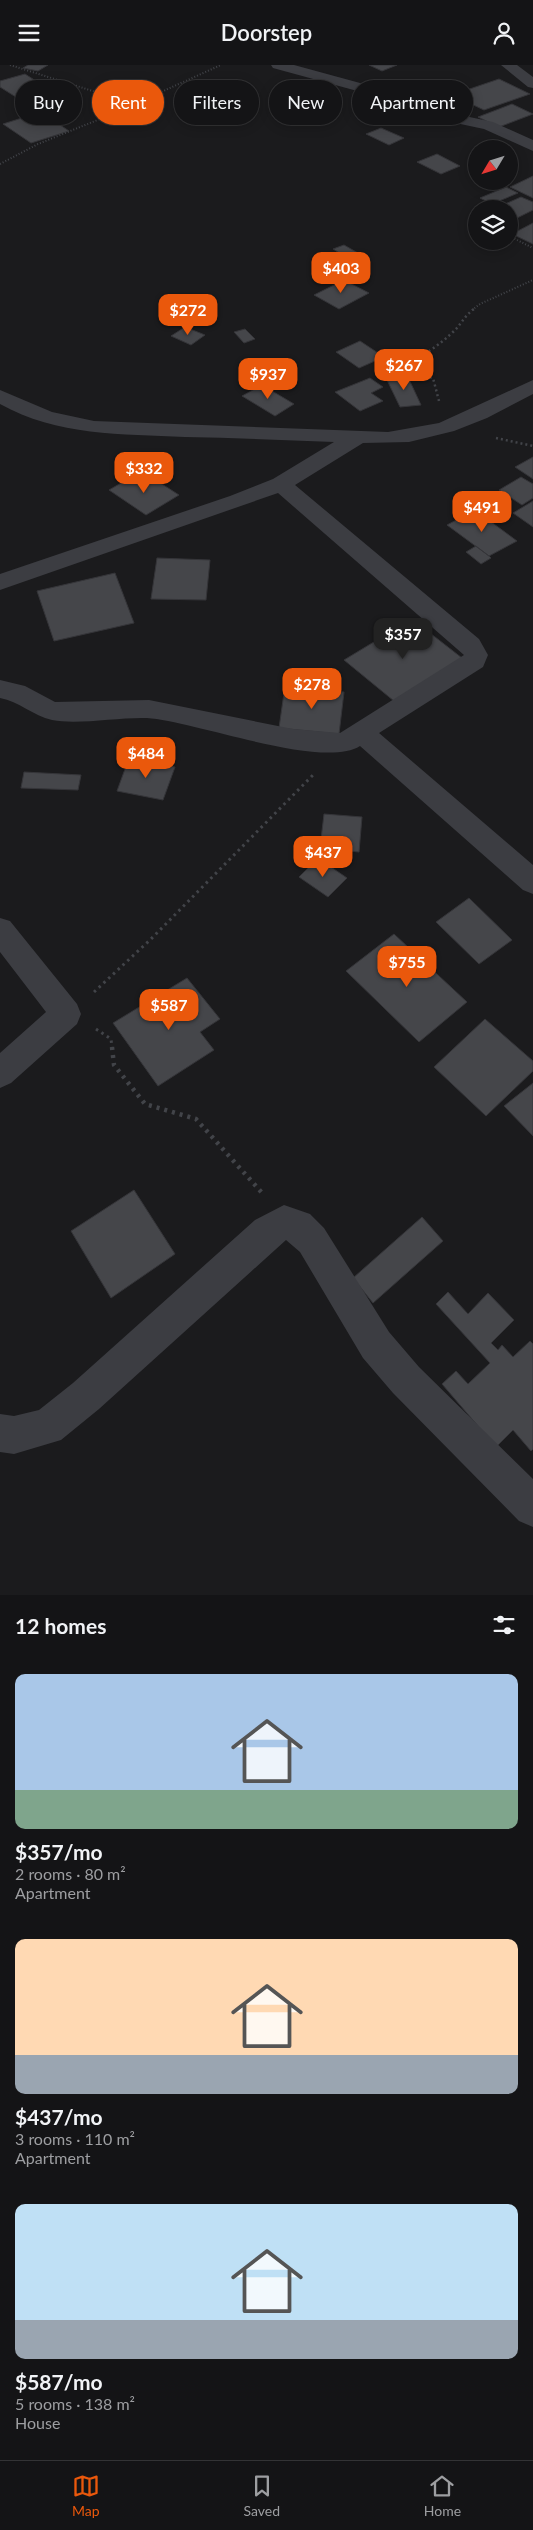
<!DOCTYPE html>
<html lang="en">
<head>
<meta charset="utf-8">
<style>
  body { margin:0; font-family:Lato,sans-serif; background:#212123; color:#f1f3f6; height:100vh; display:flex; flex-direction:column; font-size:19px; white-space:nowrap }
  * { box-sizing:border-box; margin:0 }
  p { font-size:16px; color:#9d9ea1 }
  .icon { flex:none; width:28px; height:28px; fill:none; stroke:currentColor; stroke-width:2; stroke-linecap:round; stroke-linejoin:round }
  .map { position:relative; height:1530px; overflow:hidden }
  .sheet { display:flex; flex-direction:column; background:#141416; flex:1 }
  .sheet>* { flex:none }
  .banner { position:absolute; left:15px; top:15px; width:504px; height:45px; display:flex; gap:10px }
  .needle { width:32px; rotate:232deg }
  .controls { position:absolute; left:468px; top:75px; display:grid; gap:10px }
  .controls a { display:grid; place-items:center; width:50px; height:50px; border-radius:50%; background:#141416; box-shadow:0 2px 12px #0003,0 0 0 1px #333335; font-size:25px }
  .price { position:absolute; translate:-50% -42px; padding:0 11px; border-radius:10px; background:#ea580c; color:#fff; font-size:16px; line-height:32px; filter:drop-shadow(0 1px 2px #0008) }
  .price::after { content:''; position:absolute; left:50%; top:30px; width:15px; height:11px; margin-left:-8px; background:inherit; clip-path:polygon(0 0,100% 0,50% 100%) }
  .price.active { background:#222; color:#fff }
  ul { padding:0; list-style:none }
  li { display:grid; align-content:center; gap:10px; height:265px; padding:0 15px }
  li span { display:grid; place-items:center; height:155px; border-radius:10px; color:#555 }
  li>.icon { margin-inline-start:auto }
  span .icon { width:90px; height:90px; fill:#fffc; stroke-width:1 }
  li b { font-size:21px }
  h2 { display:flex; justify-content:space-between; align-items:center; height:60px; padding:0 15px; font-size:21px }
  .pill { padding:0 18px; border-radius:22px; background:#141416; box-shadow:0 2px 12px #0003,0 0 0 1px #333335; font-size:18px; line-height:45px }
  .pill.active { background:#ea580c; color:#fff }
  header { display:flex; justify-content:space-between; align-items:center; height:65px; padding:0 15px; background:#141416; font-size:22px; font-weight:600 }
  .menu { display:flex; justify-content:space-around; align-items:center; height:70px; border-top:1px solid #333335; background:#141416; font-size:14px; color:#9d9ea1 }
  .menu a { display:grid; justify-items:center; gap:2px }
  .menu .active { color:#ea580c }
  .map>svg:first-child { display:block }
</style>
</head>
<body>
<header><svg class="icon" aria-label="menu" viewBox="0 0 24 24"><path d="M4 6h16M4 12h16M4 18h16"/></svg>Doorstep<svg class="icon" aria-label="person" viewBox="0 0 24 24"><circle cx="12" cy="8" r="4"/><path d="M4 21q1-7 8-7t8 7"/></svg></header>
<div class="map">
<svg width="533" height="1530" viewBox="0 0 533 1530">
  <rect width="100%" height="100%" fill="#1b1b1d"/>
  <!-- building -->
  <path fill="#45464a" stroke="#353539" d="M28 0H48L38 6 23 3Z
    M369 0H397L382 6Z
    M25 9 50 25 19 34 0 22V16Z
    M499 14 530 29 484 45 452 30Z
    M512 39 533 49 499 62 478 52Z
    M41 47 69 66 31 78 3 59Z
    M381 63 404 73 389 80 366 69Z
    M437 89 460 101 441 109 417 97Z
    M533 111V133L510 122Z
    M506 122 518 128 492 139 480 133Z
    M521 132 533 137V145L517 153 509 149V144L496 143Z
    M533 158V179L512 169Z
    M344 180 365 192 354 197 333 184Z
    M344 215 369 228 339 244 314 230Z
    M185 262 205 270 191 280 171 271Z
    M245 264 255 274 244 278 234 267Z
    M360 276 384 292 359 303 336 287Z
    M407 310 421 340 400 342 386 313Z
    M370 313 383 322 371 328 383 336 360 346 335 327Z
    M262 320 294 339 275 351 242 331Z
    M533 392V414L515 402Z
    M135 410 143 416 151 412 179 430 146 450 109 425Z
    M521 412 533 419V433L522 440 499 425Z
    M533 436V462L513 448Z
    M475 445 517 476 489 491 447 460Z
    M476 481 489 491 491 493 481 499 466 487Z
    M157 493 210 495 206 535 151 534Z
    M115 508 134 558 54 576 37 526Z
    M412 554 462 593 394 636 344 595Z
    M285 621 344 627 339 669 279 663Z
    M129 693 175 702 163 735 117 726Z
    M24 707 81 710 78 725 21 723Z
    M324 749 362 752 359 787 320 783Z
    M318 793 347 813 328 832 299 812Z
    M469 833 512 875 479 899 436 857Z
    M394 869 467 937 419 977 346 906Z
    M187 913 220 954 200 967 214 985 158 1021 113 958Z
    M485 954 533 996V1006L486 1051 434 1002Z
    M533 1018V1071L504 1041Z
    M134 1125 175 1189 111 1233 71 1166Z
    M422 1152 443 1176 373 1238 353 1213Z
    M448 1227 468 1249 488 1228 514 1255 491 1278 498 1285 502 1280 513 1292 530 1276 533 1279V1384L531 1386 513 1365 496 1382 442 1319 456 1306 468 1319 490 1298 436 1239Z"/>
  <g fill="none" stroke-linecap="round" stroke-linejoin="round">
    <!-- path-far3 -->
    <path stroke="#424449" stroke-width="2" stroke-dasharray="1 2" stroke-linecap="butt" d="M10 0 134 39
      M0 99 38 79 110 50 221 0
      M509 171 533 183
      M472 245 480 239 533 215"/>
    <!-- path-far2 -->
    <path stroke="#424449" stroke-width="2.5" stroke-dasharray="2 3" stroke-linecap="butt" d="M439 336 433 313 393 305C418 293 433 286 453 267 461 260 464 251 474 244
      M496 373 533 381"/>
    <!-- path-far1 -->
    <path stroke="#424449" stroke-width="3" stroke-dasharray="2.5 4" stroke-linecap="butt" d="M94 927 151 874 315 708
      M96 964 111 974 112 983"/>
    <!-- path -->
    <path stroke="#424449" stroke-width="4.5" stroke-dasharray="3 5" stroke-linecap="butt" d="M112 982 114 1000 145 1039 196 1054 263 1129"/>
    <!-- street -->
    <path fill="#3c3d42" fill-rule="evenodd" d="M271 0H294L415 33 460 50 493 57 533 75V86L484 64 451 57 405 39 273 3Z
      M501 0H517L533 12V23L528 22Z
      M533 315V329L487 353 454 366 409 377 363 378 295 420 479 574 488 590 483 602 379 668 533 800V829L523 825 360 681C322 705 195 656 147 653 119 652 78 660 52 655 33 651 19 636 0 633V615L25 621 55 637 149 635 293 664 340 668 464 590 278 428 0 525V509L230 431 273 414 334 377C284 375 235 373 185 372 122 369 57 371 0 339V325L52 347 94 356 388 367 439 358Z
      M0 853 10 856 77 939 81 949 77 959 11 1018 0 1023V988L46 947 0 887Z
      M284 1140 310 1149 324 1163 389 1267 419 1302 533 1414V1462L519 1456 393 1328 363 1293 300 1187 286 1175 99 1344 61 1375 14 1389 0 1387V1349L14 1351 39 1345 73 1318 255 1155Z"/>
  </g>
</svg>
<div class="controls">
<a><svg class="needle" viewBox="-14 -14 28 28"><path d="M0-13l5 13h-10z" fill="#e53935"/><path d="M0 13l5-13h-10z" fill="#9d9ea1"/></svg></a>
<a><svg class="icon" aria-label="layers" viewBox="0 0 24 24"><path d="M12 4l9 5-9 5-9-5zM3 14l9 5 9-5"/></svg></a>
</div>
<b class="price" style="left:341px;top:229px">$403</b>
<b class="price" style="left:188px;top:271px">$272</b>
<b class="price" style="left:404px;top:326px">$267</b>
<b class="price" style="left:268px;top:335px">$937</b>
<b class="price" style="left:144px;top:429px">$332</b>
<b class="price" style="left:482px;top:468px">$491</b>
<b class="price active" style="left:403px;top:595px">$357</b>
<b class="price" style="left:312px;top:645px">$278</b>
<b class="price" style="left:146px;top:714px">$484</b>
<b class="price" style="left:323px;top:813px">$437</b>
<b class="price" style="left:407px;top:923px">$755</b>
<b class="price" style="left:169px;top:966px">$587</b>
<div class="banner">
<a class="pill">Buy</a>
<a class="pill active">Rent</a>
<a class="pill">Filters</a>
<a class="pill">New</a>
<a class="pill">Apartment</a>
</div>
</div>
<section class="sheet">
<h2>12 homes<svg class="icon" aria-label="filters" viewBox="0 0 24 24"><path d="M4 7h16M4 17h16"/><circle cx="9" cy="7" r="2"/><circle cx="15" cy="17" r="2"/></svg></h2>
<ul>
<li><span style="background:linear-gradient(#a9c7e8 75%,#7fa58c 0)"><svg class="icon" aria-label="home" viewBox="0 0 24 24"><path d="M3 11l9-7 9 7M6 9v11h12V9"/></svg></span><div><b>$357/mo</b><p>2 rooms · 80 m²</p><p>Apartment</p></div></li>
<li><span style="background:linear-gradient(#ffd9b3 75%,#9aa5b1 0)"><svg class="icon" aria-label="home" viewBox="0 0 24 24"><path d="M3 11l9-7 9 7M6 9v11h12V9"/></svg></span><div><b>$437/mo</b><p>3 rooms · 110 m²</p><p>Apartment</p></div></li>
<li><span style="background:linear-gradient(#bfe0f5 75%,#9aa5b1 0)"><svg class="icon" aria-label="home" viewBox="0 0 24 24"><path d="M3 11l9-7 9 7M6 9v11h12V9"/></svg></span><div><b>$587/mo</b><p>5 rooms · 138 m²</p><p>House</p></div></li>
</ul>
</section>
<nav class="menu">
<a class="active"><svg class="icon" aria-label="map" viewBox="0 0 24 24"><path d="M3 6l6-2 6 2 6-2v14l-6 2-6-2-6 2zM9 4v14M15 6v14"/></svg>Map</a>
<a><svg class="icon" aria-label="saved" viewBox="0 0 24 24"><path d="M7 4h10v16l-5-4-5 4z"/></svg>Saved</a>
<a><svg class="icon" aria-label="home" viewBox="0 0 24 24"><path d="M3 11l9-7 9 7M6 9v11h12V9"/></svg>Home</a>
</nav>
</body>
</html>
